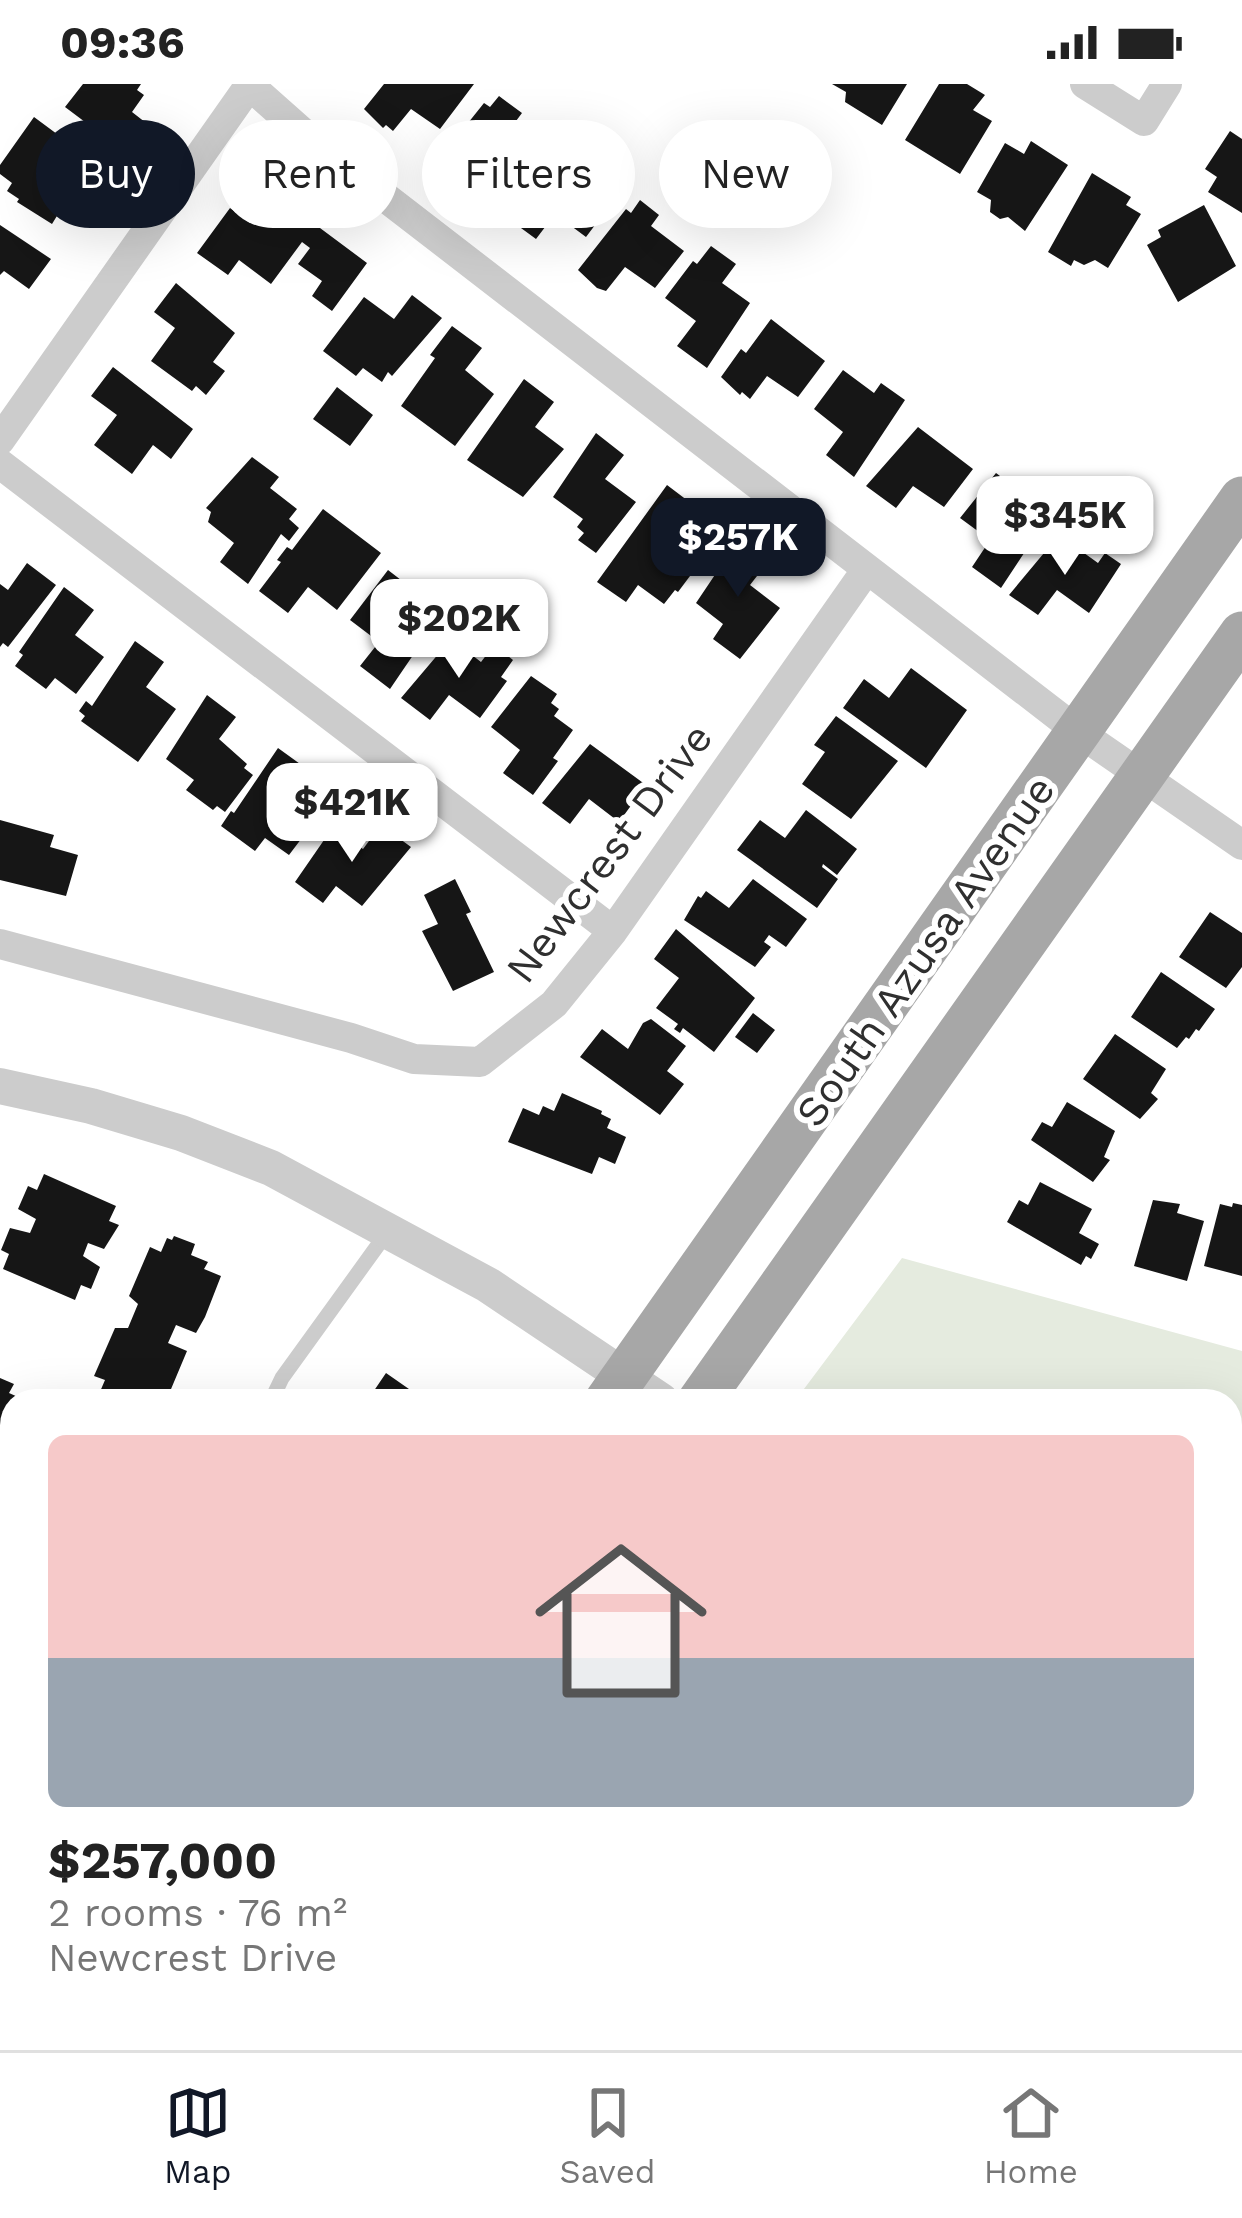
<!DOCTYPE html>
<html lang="en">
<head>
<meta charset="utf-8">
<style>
  body { margin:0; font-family:"Work Sans",sans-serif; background:#f2f2f2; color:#222; height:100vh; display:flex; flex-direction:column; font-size:45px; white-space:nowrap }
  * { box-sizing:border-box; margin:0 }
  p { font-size:39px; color:#767676 }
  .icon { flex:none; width:66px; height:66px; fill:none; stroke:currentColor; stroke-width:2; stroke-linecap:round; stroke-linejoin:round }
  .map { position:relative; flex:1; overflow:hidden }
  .drawer { position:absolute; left:0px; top:1305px; width:1242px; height:663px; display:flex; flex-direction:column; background:#fff; border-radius:36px 36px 0 0; box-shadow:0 12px 48px #0002 }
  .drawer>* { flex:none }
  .hud { position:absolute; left:36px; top:36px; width:1170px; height:108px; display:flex; gap:24px }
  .price { position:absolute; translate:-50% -102px; padding:0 27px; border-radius:24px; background:#fff; color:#222; font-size:39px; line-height:78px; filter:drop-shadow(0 3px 6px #0008) }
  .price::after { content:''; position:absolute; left:50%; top:72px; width:36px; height:27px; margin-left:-18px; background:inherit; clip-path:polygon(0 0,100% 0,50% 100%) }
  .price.active { background:#111827; color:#fff }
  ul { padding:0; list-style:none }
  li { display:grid; align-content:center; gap:24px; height:636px; padding:0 48px }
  li span { display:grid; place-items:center; height:372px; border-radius:18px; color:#555 }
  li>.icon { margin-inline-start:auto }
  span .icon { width:216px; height:216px; fill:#fffc; stroke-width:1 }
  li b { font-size:51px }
  .chip { padding:0 42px; border-radius:54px; background:#fff; box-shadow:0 12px 48px #0002; font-size:42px; line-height:108px }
  .chip.active { background:#111827; color:#fff }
  .status { display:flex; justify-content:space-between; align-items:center; height:84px; padding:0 60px; background:#fff; direction:ltr }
  .status svg { height:33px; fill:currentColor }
  .dock { display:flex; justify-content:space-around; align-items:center; height:168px; border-top:3px solid #e0e0e0; background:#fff; font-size:33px; color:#767676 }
  .dock a { display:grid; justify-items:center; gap:6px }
  .dock .active { color:#111827 }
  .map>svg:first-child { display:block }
</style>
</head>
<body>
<div class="status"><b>09:36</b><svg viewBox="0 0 49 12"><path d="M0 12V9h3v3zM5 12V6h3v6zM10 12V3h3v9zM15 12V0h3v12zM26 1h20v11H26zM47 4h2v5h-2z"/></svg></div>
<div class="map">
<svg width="1242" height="1966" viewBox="0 0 1242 1966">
  <rect width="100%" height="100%" fill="#fff"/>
  <!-- green -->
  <path fill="#e5ebdf" d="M902 1174 1242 1267V1966H337L342 1956H1230V1317H795Z"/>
  <!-- building -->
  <path fill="#161616" d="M83 0H141L137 6 144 11 132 28 150 42 129 71 65 23Z
    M384 0H474L440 45 411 25 393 47 386 41 383 44 364 25Z
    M832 0H907L882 41 845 18 846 8Z
    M939 0H967L985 11 973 26 992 37 960 90 905 56Z
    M499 12 522 29 513 41 541 61 513 99 484 77 466 101 436 79 484 19 490 23Z
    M34 33 115 93 93 124 71 109 52 140 17 118 19 115 7 107 12 99 0 90V81Z
    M1230 47 1242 55V129L1208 108 1217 93 1205 85Z
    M1031 57 1068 81 1025 147 1008 133 1000 135 990 128 991 116 977 108 1005 59 1024 70Z
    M556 73 574 87 580 78 590 86 596 78 626 100 586 153 555 130 536 155 506 133Z
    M1092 89 1131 113 1126 121 1141 130 1108 184 1095 176 1084 181 1074 176 1071 182 1048 168Z
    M273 109 367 179 332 227 312 212 322 197 298 180 310 164 302 158 271 200 239 176 228 191 197 169 230 124 250 139Z
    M640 116 659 131 651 142 684 167 655 204 625 183 606 207 597 204 578 186 626 125 631 129Z
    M1204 121 1236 182 1178 218 1147 161 1161 153 1158 146Z
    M0 141 51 175 29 205 4 187 0 191Z
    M711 162 736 180 722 199 750 219 707 284 677 262 696 237 665 214 693 177 697 180Z
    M176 199 235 249 213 278 225 287 206 311 196 302 192 307 151 277 175 244 154 228Z
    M412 211 442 234 392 292 388 288 382 298 363 284 356 292 323 267 364 213 394 235Z
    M771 235 825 277 798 313 767 292 750 315 742 308 740 311 721 293 741 265 746 269Z
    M452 242 482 264 465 286 494 310 455 362 401 322 435 274 430 271Z
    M113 283 193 345 171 375 153 361 132 390 94 361 117 331 91 312Z
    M843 286 874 309 881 299 905 316 854 393 826 371 843 348 814 325Z
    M524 295 554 318 535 343 564 365 523 413 467 376Z
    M337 303 373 331 350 362 313 335Z
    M918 343 973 385 944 423 913 402 896 424 866 402Z
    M596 349 624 371 605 395 636 418 596 469 578 456 584 449 577 443 583 435 553 413Z
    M252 373 279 393 270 404 297 425 289 435 299 444 289 457 281 450 248 500 220 478 234 459 208 438 211 428 206 424Z
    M996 389 1021 408 1014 417 1044 439 1001 504 972 483 990 456 960 434Z
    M667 401 696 423 676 449 705 472 678 508 675 506 664 520 638 501 626 518 597 498Z
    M323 425 381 469 337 526 308 503 288 529 259 507 281 478 277 476 287 463 292 466Z
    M1059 451 1098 479 1105 469 1121 480 1089 529 1057 506 1038 531 1009 511Z
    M739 455 768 478 750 501 780 524 740 575 713 555 723 540 696 519Z
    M27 479 56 501 8 563 3 559 0 563V500L8 506Z
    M388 486 423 513 420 518 439 533 390 605 360 582 379 558 350 536Z
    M64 503 94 526 75 551 104 573 76 610 55 594 46 605 15 582 23 571 19 568Z
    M451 555 481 578 494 561 513 576 501 593 507 597 480 634 449 611 430 636 401 614Z
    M135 557 164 578 146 603 176 625 138 678 81 637 85 632 79 627 86 617 92 622Z
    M911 584 967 626 926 684 843 624 864 595 889 614Z
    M531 592 557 610 551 619 559 625 554 632 573 646 553 674 558 677 533 711 503 689 520 666 491 643Z
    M207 611 236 633 219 655 247 680 244 684 253 691 225 728 217 722 213 726 186 706 194 696 166 675Z
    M836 632 898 677 851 735 802 700 825 668 814 661Z
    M590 660 646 701 619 738 589 715 570 740 542 719Z
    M278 664 307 685 288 712 317 734 289 771 265 754 255 767 221 742 231 727 234 729Z
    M806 726 857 765 837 791 823 780 822 783 838 795 817 824 737 766 760 736 785 754Z
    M0 736 54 751 50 763 78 771 66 812 0 796Z
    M381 741 411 763 362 822 336 802 323 819 295 798 333 743 363 765Z
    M455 795 471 828 466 830 494 888 453 907 422 847 438 840 424 811Z
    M753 795 807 835 786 863 769 851 764 858 771 863 755 883 684 836 698 812 701 814 706 807 729 824Z
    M1210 828 1242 849V883L1226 904 1179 873Z
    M676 845 755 914 714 968 683 944 680 949 674 945 678 940 656 924 679 894 654 875Z
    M1161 888 1215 925 1199 947 1196 945 1189 955 1186 953 1177 964 1131 933Z
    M753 929 775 946 757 969 735 953Z
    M651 935 686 962 667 987 684 1000 660 1031 580 973 602 945 628 965 643 939Z
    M1115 950 1166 985 1151 1009 1158 1015 1140 1035 1083 995Z
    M562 1009 602 1027 601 1030 611 1035 607 1044 626 1053 615 1080 599 1073 592 1090 508 1058 523 1024 539 1031 543 1022 554 1027Z
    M1067 1018 1115 1047 1104 1073 1110 1076 1093 1098 1031 1056 1042 1038 1052 1043Z
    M44 1090 116 1122 109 1137 119 1141 104 1165 88 1159 83 1172 100 1183 91 1205 81 1201 75 1216 3 1185 9 1170 1 1166 10 1144 30 1149 36 1135 18 1125 28 1102 37 1106Z
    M1040 1098 1092 1125 1079 1149 1099 1160 1091 1175 1086 1172 1081 1181 1007 1138 1019 1116 1028 1121Z
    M1153 1116 1180 1120 1177 1129 1204 1137 1187 1197 1134 1182Z
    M1233 1119 1242 1121V1192L1204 1182 1220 1120 1232 1123Z
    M174 1152 195 1160 191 1171 208 1178 204 1185 221 1192 205 1233 196 1249 176 1241 168 1259 187 1267 166 1317H101L103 1311 99 1310 105 1296 94 1292 115 1244H128L138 1220 129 1212 150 1163 161 1168 167 1154 172 1156Z
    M386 1289 419 1312 429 1317H367Z
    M0 1294 14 1300 9 1309 27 1317H12V1342L7 1340 0 1356Z
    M0 1375 12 1380V1397L4 1417 0 1415Z
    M0 1459 12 1464 0 1491Z
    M0 1607 12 1612V1652L0 1647Z
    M12 1788V1830L0 1823V1804Z
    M0 1872 12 1880V1956H29L24 1966H0Z"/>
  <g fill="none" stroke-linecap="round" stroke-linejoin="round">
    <!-- service -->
    <path stroke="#ccc" stroke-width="15" d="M271 1317 282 1294 386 1150
      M0 1439 12 1444
      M0 1543 12 1513
      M0 1597 12 1602
      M76 1966 81 1956"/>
    <!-- minor -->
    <path stroke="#ccc" stroke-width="30" d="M248 0 311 56 1080 649 1242 761
      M1085 0 1144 37 1167 0
      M0 356 249 2
      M0 380 613 847
      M0 860 351 954 414 975 480 978 554 920 613 847 867 485"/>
    <!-- tertiary -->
    <path stroke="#ccc" stroke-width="36" d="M0 1002 91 1022 181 1049 271 1084 488 1201 661 1317"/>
    <!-- primary -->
    <path stroke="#a7a7a7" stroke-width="45" d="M607 1317 1242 415
      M700 1317 1242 550
      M187 1966 192 1956
      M275 1966 280 1956"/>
  </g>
  <g text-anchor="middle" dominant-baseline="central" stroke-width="12" stroke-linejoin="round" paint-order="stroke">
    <!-- street labels -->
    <g font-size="42" fill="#2f2f2f" stroke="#fff">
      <text transform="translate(609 769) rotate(-53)">Newcrest Drive</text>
      <text transform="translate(925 867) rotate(-55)">South Azusa Avenue</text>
    </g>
  </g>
</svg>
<b class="price" style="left:1065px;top:494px">$345K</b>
<b class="price active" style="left:738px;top:516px">$257K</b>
<b class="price" style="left:459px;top:597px">$202K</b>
<b class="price" style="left:352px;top:781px">$421K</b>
<div class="hud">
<a class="chip active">Buy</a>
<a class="chip">Rent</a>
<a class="chip">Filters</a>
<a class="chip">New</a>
</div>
<section class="drawer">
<ul>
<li><span style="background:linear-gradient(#f6c9c9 60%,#9aa5b1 0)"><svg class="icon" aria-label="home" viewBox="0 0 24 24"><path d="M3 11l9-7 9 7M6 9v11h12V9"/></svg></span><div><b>$257,000</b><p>2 rooms · 76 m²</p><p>Newcrest Drive</p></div></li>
</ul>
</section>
</div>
<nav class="dock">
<a class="active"><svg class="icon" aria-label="map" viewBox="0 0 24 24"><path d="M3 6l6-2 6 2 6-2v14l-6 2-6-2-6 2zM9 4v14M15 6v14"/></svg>Map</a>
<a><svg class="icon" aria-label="saved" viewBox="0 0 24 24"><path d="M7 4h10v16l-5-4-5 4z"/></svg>Saved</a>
<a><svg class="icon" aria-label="home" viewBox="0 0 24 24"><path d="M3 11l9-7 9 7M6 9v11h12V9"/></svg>Home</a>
</nav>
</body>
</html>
